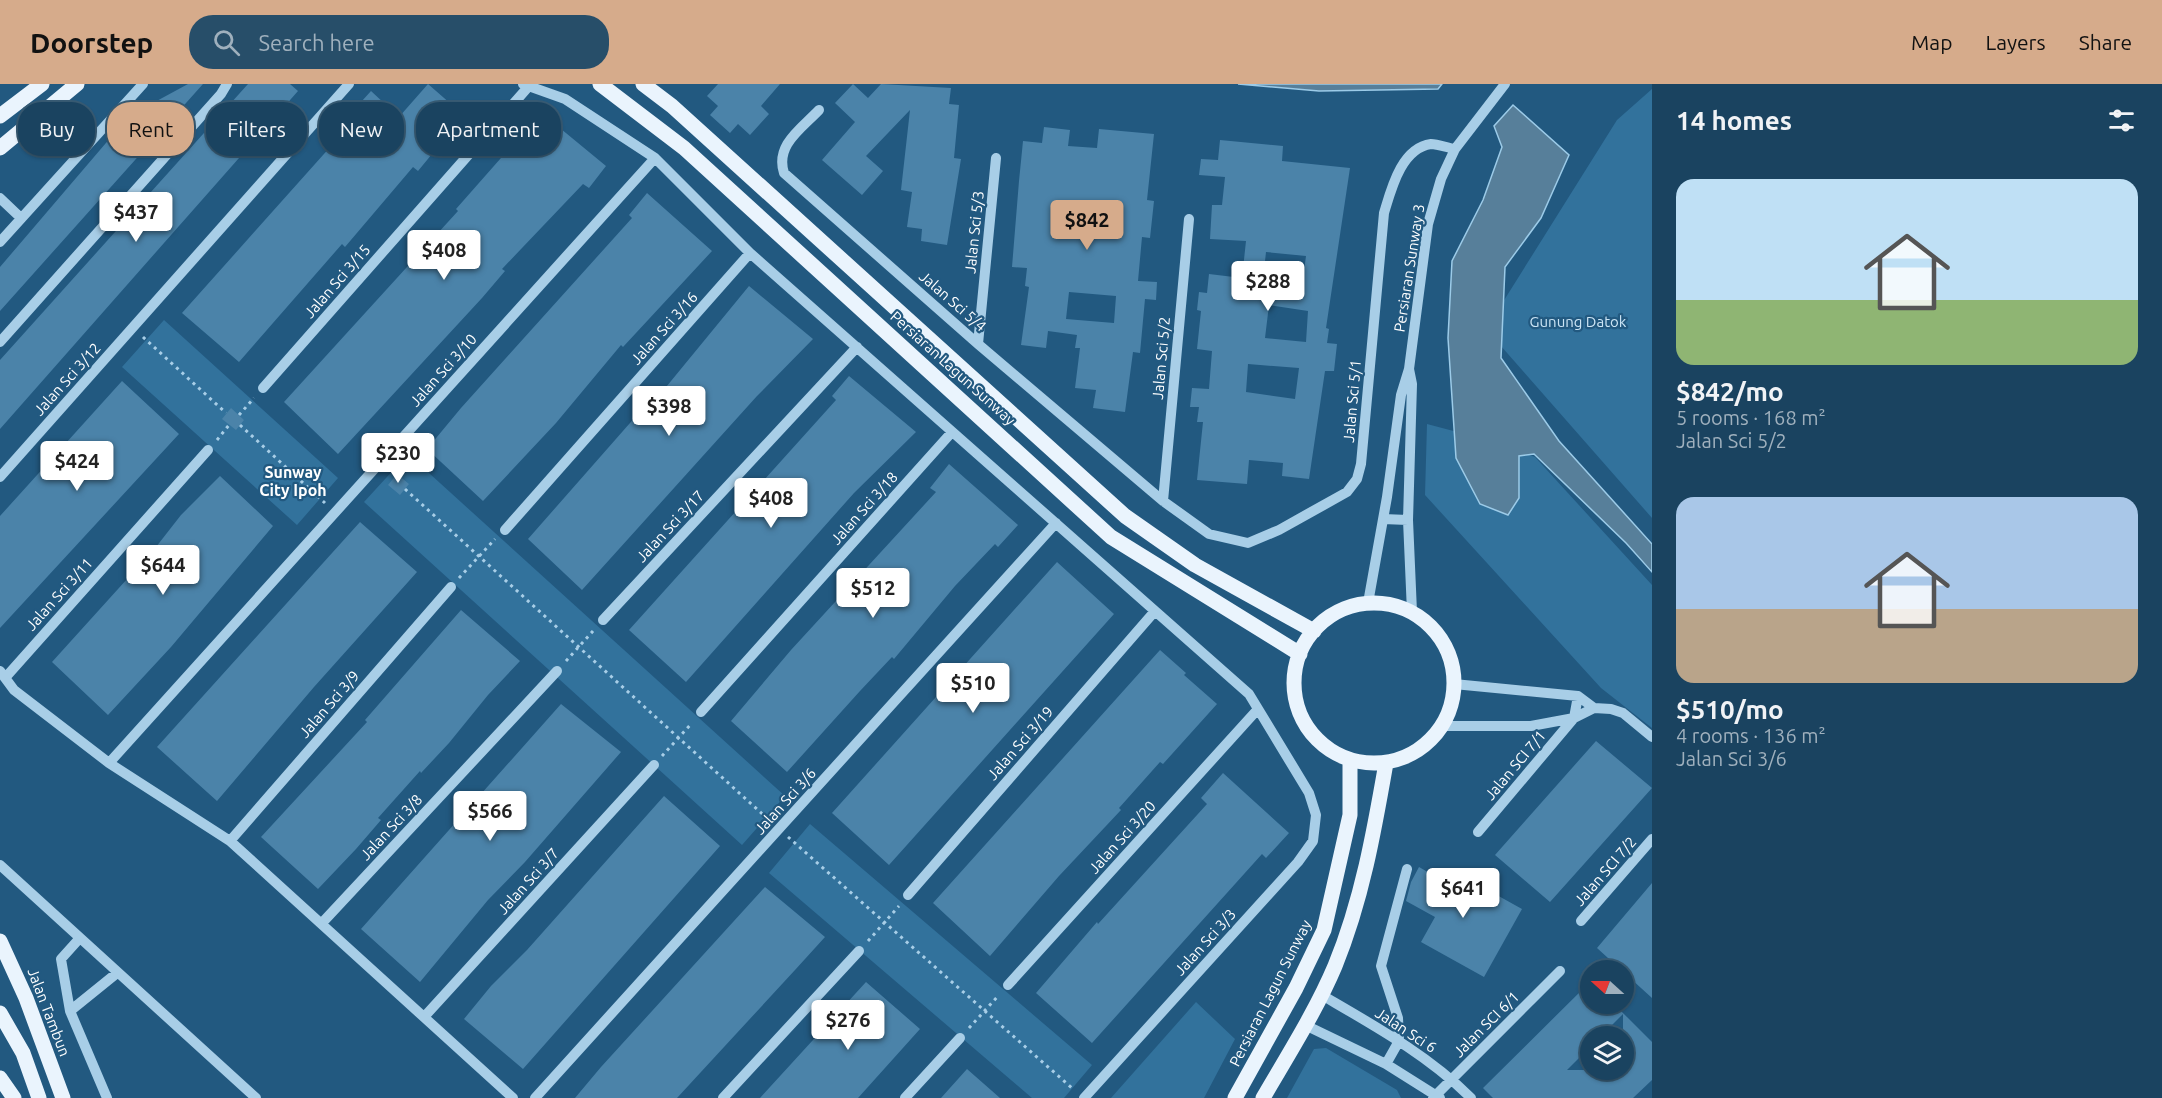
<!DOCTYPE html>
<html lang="en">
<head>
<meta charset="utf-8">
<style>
  body { margin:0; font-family:Ubuntu,sans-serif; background:#274e69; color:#f1f3f6; height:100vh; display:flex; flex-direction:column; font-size:22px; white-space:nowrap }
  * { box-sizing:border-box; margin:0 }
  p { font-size:20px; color:#9fb0bd }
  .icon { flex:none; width:33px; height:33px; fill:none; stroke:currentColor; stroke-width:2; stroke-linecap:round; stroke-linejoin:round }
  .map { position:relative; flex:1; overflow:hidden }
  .drawer { display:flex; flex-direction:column; background:#1a4360; width:510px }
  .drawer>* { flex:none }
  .banner { position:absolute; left:18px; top:18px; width:570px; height:54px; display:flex; gap:12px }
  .needle { width:39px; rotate:291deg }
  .buttons { position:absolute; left:1580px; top:876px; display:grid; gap:12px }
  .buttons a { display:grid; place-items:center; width:54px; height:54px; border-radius:50%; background:#1a4360; box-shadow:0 2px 4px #0004,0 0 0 2px #385c75; font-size:30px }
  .price { position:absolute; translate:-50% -51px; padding:0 14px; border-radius:6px; background:#fff; color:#222; font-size:20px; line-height:39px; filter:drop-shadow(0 2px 3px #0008) }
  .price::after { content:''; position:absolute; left:50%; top:36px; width:18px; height:14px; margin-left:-9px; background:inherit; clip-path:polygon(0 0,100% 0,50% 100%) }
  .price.active { background:#d6ab8b; color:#111 }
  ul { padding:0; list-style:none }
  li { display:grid; align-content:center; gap:12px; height:318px; padding:0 24px }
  li span { display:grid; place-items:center; height:186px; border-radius:18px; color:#555 }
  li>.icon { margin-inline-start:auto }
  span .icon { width:108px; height:108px; fill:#fffc; stroke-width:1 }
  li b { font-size:26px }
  h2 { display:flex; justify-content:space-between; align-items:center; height:72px; padding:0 24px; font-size:26px }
  .chip { padding:0 21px; border-radius:24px; background:#1a4360; box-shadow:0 2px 4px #0004,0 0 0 2px #385c75; font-size:21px; line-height:54px }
  .chip.active { background:#d6ab8b; color:#111 }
  header { display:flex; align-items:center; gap:36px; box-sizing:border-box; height:84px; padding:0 30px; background:#d6ab8b; color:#111 }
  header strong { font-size:28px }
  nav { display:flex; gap:33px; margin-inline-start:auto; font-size:21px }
  .search { width:420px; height:54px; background:#274e69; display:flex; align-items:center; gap:15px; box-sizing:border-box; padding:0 21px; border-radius:24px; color:#9fb0bd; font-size:22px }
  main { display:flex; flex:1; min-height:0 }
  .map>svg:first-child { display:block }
</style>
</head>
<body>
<header>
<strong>Doorstep</strong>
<div class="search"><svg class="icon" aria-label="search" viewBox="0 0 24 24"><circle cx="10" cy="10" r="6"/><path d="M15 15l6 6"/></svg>Search here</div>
<nav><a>Map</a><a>Layers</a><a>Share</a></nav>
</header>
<main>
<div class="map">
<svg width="1652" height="1014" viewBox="0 0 1652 1014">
  <rect width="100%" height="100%" fill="#225980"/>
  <!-- green -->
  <path fill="#32729c" d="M1652 5V434L1486 245 1617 36Z
    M164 236 338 394 297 441 122 283Z
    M1427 340 1495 358 1535 373 1652 501V644L1601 604 1425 411Z
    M408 370 785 712 742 761 364 418Z
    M810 740 1092 981 1064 1014H1032L769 789Z
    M1196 918 1235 955 1204 1014H1111Z
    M1326 964 1397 1006 1401 1014H1287L1314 965Z"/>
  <!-- water -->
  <path fill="#577f9a" stroke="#9ccbe8" stroke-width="1.5" d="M1238 0H1442L1438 5 1319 7Z
    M1513 21 1569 71 1541 134 1505 183 1501 274 1559 357 1652 460V488L1626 459 1534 370 1519 372V414L1508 431 1480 420 1456 374 1448 254 1452 177 1483 116 1502 63 1494 42Z"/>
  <!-- building -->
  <path fill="#4b83a9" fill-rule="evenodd" d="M188 0H203L0 227V183L129 32Z
    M248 0H290L298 7 0 345V276Z
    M428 0 467 34 449 55 446 53 418 87 413 83 345 163 342 160 239 278 182 229 357 33 352 28 371 7 399 33Z
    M718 0H780L761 22 769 30 750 51 738 40 730 49 710 31 718 22 707 12Z
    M853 0 868 14 881 0 951 4 949 20 959 21 954 74 961 75 947 161 921 157 922 145 907 143 912 108 901 106 910 26 866 72 883 87 862 111 822 76 855 38 835 19Z
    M538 26 606 82 589 104 583 100 502 185 505 187 482 214 338 370 284 318 458 127 456 125 523 49 521 47Z
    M1044 43 1070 46 1068 62 1097 64 1099 45 1154 50 1147 116 1154 117 1150 154 1142 153 1138 197 1157 198 1156 216 1145 215 1140 269 1133 268 1125 328 1093 324 1096 306 1075 304 1080 264H1075L1077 251 1048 247 1046 264 1021 261 1029 203 1025 202 1027 184 1012 183 1019 97 1023 57 1042 59ZM1069 208 1116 212 1114 239 1066 235Z
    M1220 56 1283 62 1282 77 1350 84 1326 244 1329 245 1327 259 1337 260 1334 287H1325L1309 395 1282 392 1283 379 1249 376 1247 400 1197 396 1203 338H1197L1199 323H1190L1192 304 1209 305 1212 267 1197 265 1201 227 1197 226 1199 208 1207 209 1209 190 1242 194 1246 157 1210 155 1212 121H1222L1225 93 1199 91 1201 75 1218 76ZM1266 168 1306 172 1302 202 1263 196ZM1269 221 1308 227 1306 258 1265 254ZM1248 280 1299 284 1295 315 1246 308Z
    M647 109 712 167 623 263 621 261 556 339 483 417 427 365 461 324 632 134 629 131Z
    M749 202 813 255 757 312 582 506 528 455 659 306 662 308Z
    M849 292 916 348 854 409 686 598 629 546 836 316 832 312Z
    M122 297 179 350 0 544V432Z
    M231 324 244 336 236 346 222 335Z
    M949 380 1018 441 998 463 995 460 955 502 894 575 892 573 860 607 787 688 731 637 791 566 936 408 930 404Z
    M397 390 409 400 400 411 388 401Z
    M220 392 273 442 171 563 108 631 52 578 156 463 181 431Z
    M360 438 417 488 314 603 217 717 157 663Z
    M1057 478 1114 530 889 781 832 729Z
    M461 526 520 577 488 611 449 659 421 689 420 687 378 734 381 736 356 765 318 805 261 753 367 638 365 636Z
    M1160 566 1186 589 1184 591 1217 620 1163 680 1160 678 1119 724 1121 726 1059 792 990 872 933 819Z
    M561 620 621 668 525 778 488 816 420 898 361 845Z
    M1596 657 1652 704 1550 818 1495 771Z
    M1223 689 1289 749 1266 774 1262 770 1092 959 1036 909 1097 838 1098 840 1207 720 1201 714Z
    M664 712 720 762 523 985 464 935 491 902 527 866Z
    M1419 783 1452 802 1459 790 1522 825 1484 893 1421 858 1435 833 1406 817 1411 798Z
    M1652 799V914L1597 864Z
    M765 803 825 853 795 886 677 1014H575L601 983Z
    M866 898 920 945 858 1014H760Z
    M1590 898V920H1614L1652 958V996L1633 1014H1493L1483 1004ZM1623 930V986H1567L1590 963V952H1601Z
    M967 985 1000 1014H941Z"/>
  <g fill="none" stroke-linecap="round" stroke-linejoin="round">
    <!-- path -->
    <path stroke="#a8cee7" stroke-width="3" stroke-dasharray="3 4.5" stroke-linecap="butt" d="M143 253 226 329
      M239 331 254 314
      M240 341 325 419
      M217 356 229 341
      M405 405 770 737
      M459 494 495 455
      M566 577 593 547
      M662 672 692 639
      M788 753 1073 1005
      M868 857 899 822
      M969 944 999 911"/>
    <!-- minor -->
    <path stroke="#a8cee7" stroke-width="10" d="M523 0 565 15 655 74 750 169 1249 610 1309 709 1316 731 1313 757 1298 778 1084 1014
      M819 26C801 45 775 61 784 89L978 260 1163 417 1209 450 1248 459 1279 446 1347 408 1357 395 1361 380 1384 129C1391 106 1401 64 1431 60 1438 60 1448 64 1455 65
      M0 114 21 134
      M0 158 143 0
      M0 258 221 10 227 0
      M978 260 996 74
      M1409 285 1412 300 1408 436 1412 528
      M263 304 529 2
      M0 393 349 0
      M1163 417 1189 135
      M1383 435 1408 436
      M505 446 750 169
      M1368 519 1387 413 1401 311 1409 285 1428 140 1441 95 1455 65 1505 0
      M603 536 857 263
      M0 587 14 606 109 679 230 757 513 1014
      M5 594 208 366
      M1454 600 1578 612 1594 624
      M701 628 952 348
      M1441 642H1531L1574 634 1594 624 1611 625 1623 629 1652 653
      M109 679 655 74
      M1478 748 1574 634 1578 612
      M230 757 451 503
      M0 781 256 1014
      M908 811 1155 527
      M1581 837 1652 755
      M322 839 557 587
      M79 855 61 875 70 927 107 1014
      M1008 901 1258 625
      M1320 910C1373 941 1428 971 1471 1014
      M70 927 117 889
      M424 933 654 681
      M1305 941 1386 980 1440 1014
      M1386 980 1399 957 1398 934 1381 882 1407 785
      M535 1014 1056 439
      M723 1014 859 867
      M905 1014 960 954
      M1433 1014 1560 887"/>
    <!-- major -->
    <path stroke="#eaf4fd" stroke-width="15" d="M600 0 684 64 1111 453 1300 570
      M643 0 672 22 1125 432 1195 481 1314 547
      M0 32 42 0
      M0 64 77 0
      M1294 599a80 80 0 1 1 160 0a80 80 0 1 1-160 0Z
      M0 857 26 914 63 1014
      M0 929 23 969 39 1014
      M0 994 14 1014
      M1235 1014 1296 904 1324 846 1350 731V676
      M1263 1014C1288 971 1316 927 1335 882 1362 816 1374 748 1386 679"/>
  </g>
  <g text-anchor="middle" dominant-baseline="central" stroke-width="4.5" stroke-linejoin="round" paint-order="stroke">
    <!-- street labels -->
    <g font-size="15" fill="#fff" stroke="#225980">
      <text transform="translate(974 148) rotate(-84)">Jalan Sci 5/3</text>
      <text transform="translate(1409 184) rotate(-81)">Persiaran Sunway 3</text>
      <text transform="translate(337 197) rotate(-49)">Jalan Sci 3/15</text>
      <text transform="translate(953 217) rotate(41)">Jalan Sci 5/4</text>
      <text transform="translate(664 244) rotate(-48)">Jalan Sci 3/16</text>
      <text transform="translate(1161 274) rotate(-85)">Jalan Sci 5/2</text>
      <text transform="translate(953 284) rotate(42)">Persiaran Lagun Sunway</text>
      <text transform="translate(443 286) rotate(-48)">Jalan Sci 3/10</text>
      <text transform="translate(67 295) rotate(-48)">Jalan Sci 3/12</text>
      <text transform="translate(1352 317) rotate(-85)">Jalan Sci 5/1</text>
      <text transform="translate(864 424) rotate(-48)">Jalan Sci 3/18</text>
      <text transform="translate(670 442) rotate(-47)">Jalan Sci 3/17</text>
      <text transform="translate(59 510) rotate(-48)">Jalan Sci 3/11</text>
      <text transform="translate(329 620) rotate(-49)">Jalan Sci 3/9</text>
      <text transform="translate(1020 659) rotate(-49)">Jalan Sci 3/19</text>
      <text transform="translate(1515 681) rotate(-50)">Jalan SCI 7/1</text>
      <text transform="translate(785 717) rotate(-48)">Jalan Sci 3/6</text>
      <text transform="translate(391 743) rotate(-47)">Jalan Sci 3/8</text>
      <text transform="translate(1122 753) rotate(-48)">Jalan Sci 3/20</text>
      <text transform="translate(1605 787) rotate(-49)">Jalan SCI 7/2</text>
      <text transform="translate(528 797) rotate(-48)">Jalan Sci 3/7</text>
      <text transform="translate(1205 858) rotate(-48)">Jalan Sci 3/3</text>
      <text transform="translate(1270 909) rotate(-63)">Persiaran Lagun Sunway</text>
      <text transform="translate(49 928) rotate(69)">Jalan Tambun</text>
      <text transform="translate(1486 940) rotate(-45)">Jalan SCI 6/1</text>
      <text transform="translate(1406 946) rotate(33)">Jalan Sci 6</text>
    </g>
    <!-- park labels -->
    <g font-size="15" fill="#cce5f5" stroke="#225980">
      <text x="1578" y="237">Gunung Datok</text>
    </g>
    <!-- neighbourhood labels -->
    <g font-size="16" font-weight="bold" fill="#fff" stroke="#225980">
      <text x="293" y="388">Sunway<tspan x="293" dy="18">City Ipoh</tspan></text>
    </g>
  </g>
</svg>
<div class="buttons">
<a><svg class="needle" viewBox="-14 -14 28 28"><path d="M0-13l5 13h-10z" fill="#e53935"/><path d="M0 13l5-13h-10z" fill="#9fb0bd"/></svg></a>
<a><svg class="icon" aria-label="layers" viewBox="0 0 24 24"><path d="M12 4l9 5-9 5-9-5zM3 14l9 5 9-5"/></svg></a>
</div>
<b class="price" style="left:136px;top:159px">$437</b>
<b class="price active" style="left:1087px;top:167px">$842</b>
<b class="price" style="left:444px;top:197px">$408</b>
<b class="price" style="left:1268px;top:228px">$288</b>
<b class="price" style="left:669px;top:353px">$398</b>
<b class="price" style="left:398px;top:400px">$230</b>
<b class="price" style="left:77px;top:408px">$424</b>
<b class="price" style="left:771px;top:445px">$408</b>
<b class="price" style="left:163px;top:512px">$644</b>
<b class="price" style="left:873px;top:535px">$512</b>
<b class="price" style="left:973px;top:630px">$510</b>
<b class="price" style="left:490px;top:758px">$566</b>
<b class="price" style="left:1463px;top:835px">$641</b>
<b class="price" style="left:848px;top:967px">$276</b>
<div class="banner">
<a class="chip">Buy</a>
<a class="chip active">Rent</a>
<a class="chip">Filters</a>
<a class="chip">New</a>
<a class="chip">Apartment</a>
</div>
</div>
<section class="drawer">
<h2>14 homes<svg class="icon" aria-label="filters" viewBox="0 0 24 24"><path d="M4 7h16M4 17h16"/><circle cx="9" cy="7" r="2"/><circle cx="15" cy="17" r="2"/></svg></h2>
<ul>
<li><span style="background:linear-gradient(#bfe0f5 65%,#8fb573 0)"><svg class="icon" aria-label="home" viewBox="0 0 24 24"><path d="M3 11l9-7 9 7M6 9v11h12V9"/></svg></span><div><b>$842/mo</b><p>5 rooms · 168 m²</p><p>Jalan Sci 5/2</p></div></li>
<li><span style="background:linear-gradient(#a9c7e8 60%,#b9a48a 0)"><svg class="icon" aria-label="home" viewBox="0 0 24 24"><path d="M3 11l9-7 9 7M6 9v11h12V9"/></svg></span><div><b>$510/mo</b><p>4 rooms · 136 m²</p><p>Jalan Sci 3/6</p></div></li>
</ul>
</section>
</main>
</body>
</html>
